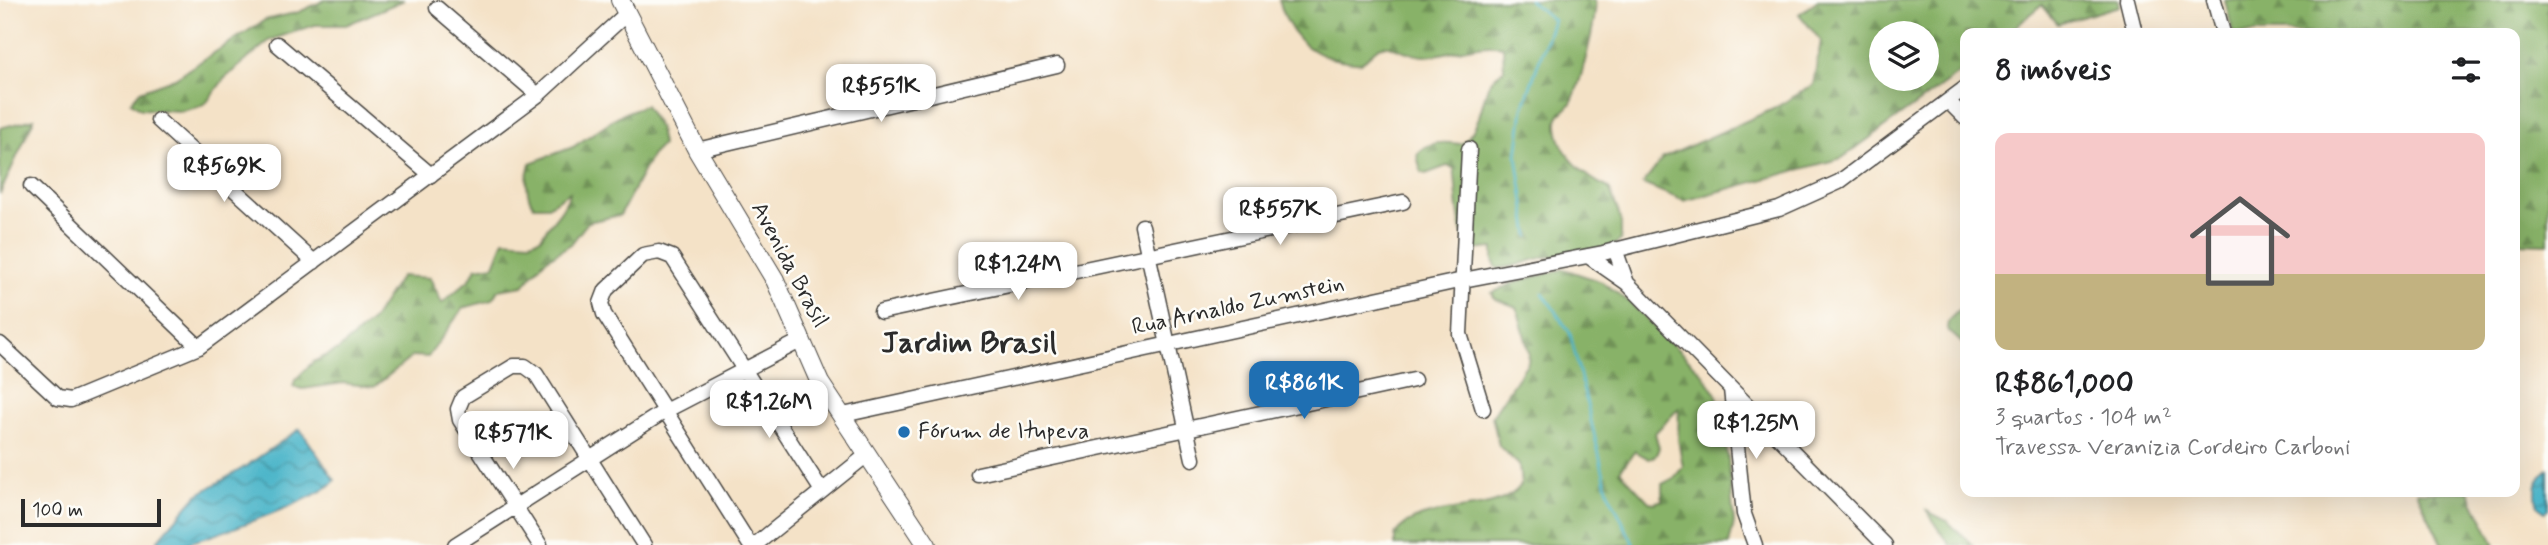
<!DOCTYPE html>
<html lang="pt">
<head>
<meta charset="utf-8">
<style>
  body { margin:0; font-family:Mynerve,sans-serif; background:#f2f2f2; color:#202124; height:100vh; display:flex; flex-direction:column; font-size:26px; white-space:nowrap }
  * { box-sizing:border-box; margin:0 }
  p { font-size:23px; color:#757577 }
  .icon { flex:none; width:38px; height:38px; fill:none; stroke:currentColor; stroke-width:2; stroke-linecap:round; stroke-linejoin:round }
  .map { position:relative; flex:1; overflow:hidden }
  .drawer { position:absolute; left:1960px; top:28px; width:560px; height:469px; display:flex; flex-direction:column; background:#fff; border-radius:14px; box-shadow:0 7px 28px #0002 }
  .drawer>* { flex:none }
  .buttons { position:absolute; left:1869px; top:21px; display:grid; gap:14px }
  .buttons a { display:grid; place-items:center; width:70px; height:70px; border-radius:50%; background:#fff; box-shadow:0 7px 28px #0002; font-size:35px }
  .scale { position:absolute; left:21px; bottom:18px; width:140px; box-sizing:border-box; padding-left:7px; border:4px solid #2b2b2b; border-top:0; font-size:19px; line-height:24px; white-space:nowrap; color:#2b2b2b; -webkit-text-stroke:5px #fdfcf7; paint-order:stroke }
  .price { position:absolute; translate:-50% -60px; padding:0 16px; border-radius:14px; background:#fff; color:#222; font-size:23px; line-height:46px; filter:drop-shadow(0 2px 4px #0008) }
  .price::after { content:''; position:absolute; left:50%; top:42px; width:21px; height:16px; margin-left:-10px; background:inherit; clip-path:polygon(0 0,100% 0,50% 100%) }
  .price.selected { background:#1f6fb2; color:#fff }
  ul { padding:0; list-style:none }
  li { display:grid; align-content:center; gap:14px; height:371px; padding:0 35px }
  li span { display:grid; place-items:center; height:217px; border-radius:14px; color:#555 }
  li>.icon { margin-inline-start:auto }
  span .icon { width:126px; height:126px; fill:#fffc; stroke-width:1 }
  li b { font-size:30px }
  h2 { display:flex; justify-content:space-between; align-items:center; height:84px; padding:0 35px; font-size:30px }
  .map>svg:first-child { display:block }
</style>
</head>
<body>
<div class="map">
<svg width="2548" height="545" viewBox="0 0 2548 545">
  <defs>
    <pattern id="forest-firs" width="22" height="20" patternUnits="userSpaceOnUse" patternTransform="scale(1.75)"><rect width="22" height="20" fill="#88b268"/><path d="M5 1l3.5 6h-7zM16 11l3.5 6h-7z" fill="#6f9156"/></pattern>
    <pattern id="water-waves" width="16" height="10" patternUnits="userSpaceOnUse" patternTransform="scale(1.75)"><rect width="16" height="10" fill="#4bb5c9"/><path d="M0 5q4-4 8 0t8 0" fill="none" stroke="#3f93a3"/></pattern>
  </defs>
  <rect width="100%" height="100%" fill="#fdfcf7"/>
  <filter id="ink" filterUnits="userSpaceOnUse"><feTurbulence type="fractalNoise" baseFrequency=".0143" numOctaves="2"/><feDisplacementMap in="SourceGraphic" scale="14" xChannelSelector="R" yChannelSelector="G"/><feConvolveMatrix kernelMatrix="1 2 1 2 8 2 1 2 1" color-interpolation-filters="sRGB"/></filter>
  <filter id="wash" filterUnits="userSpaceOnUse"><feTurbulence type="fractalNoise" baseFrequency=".00686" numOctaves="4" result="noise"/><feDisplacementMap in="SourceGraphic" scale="28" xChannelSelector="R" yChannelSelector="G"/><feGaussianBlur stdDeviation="1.57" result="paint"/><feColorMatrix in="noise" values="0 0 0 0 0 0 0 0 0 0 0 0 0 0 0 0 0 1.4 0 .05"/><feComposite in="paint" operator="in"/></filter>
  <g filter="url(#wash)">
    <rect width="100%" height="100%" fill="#f4e2c7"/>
    <!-- forest -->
    <path fill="url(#forest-firs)" stroke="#5a6e4a" stroke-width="2" fill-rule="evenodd" d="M325 0H404L346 25H315L270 40 224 79 207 102 198 107 181 111 141 109 131 102 140 91 175 78 265 20 299 12Z
      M1279 0H1595C1598 16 1580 85 1572 101 1568 111 1558 111 1557 122 1556 151 1585 178 1609 188L1621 219V240C1599 259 1567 253 1541 258 1527 261 1511 269 1497 268L1493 261V248L1473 250C1455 234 1458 191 1454 168L1447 166 1426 174 1421 172 1417 155C1427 140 1445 142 1461 144 1480 130 1481 105 1488 86 1491 79 1499 74 1504 69L1503 46C1476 41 1451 55 1424 56 1409 56 1395 44 1382 46 1372 48 1370 59 1361 62 1354 63 1347 61 1340 60 1306 54 1288 33 1279 0Z
      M1818 0H2118L2119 6 2058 24 2042 5 2008 33H1965V69L1842 158 1684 201 1643 184 1663 158 1773 109 1813 85 1821 41 1799 14ZM1881 33H1927V79H1881Z
      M2225 0H2548V244L2515 243V33H2233Z
      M645 105 659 128 662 145 651 156 620 215 588 222 571 244 544 261 523 286 498 290 492 300 463 308 428 357 413 356 374 387 343 383 303 389 293 387 295 380 313 362 338 350 372 321 401 276 430 278 442 303 470 279 476 268 494 265 504 240 530 242 541 238C551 219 563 214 570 192L548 206H534C525 196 526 176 530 163L573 147 620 115Z
      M34 119 4 185 0 194V128Z
      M1564 269 1602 282 1628 301 1703 374 1717 395 1728 458 1734 523 1729 545H1395V534C1422 498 1496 520 1521 485L1519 465 1499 446 1492 416 1528 362 1529 352 1517 307 1495 299 1492 293 1513 283ZM1679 408 1678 439 1683 467 1674 478 1662 484V500L1655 503 1649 502 1620 471 1635 451 1649 459 1656 455 1659 448 1655 433Z
      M1965 304V346L1947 329 1948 321Z
      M2417 492H2469L2495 545H2442Z
      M1927 511 1947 521 1973 545H1950Z"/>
    <!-- water -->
    <path fill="url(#water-waves)" stroke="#3b707a" stroke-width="2" d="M300 429 335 480C327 496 201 542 178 545 170 545 164 545 157 541L197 495 243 468Z
      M2548 469V509L2545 512 2538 507C2534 491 2535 479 2548 469Z"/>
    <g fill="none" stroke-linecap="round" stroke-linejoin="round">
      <!-- stream -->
      <path stroke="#4bb5c9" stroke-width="2.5" d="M1529 0 1553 20 1523 108 1517 156 1529 236
        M1543 293 1570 333 1608 492 1634 545"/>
    </g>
  </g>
  <g filter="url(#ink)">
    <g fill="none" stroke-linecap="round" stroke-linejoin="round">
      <defs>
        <path id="minor" d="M2127 0 2135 33
          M2214 0 2223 33
          M437 8 538 95
          M277 44 431 175
          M1949 102 1965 118
          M158 120 314 262
          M1469 149 1460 334 1483 409
          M697 150 1057 65
          M31 186 199 347
          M1142 226 1193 459
          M1615 249 1627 283
          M1588 256 1627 283 1885 545
          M881 312 1403 202
          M0 344 58 398 71 400 199 347 538 95 625 15
          M1731 389 1744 514 1755 545
          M843 415 1463 280 1603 253 1779 209 1839 182 1965 88
          M978 474 1414 380
          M455 545 665 411 802 340
          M540 545 460 420 458 409 463 397 514 366H525L536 374 644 545
          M750 545 604 314 601 303 606 290 643 255 659 252 672 257 822 491
          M755 545 868 454"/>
        <path id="major" d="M620 0 697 150 775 280 820 383 927 545"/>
      </defs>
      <!-- minor casing -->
      <use href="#minor" stroke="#494642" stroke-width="17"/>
      <!-- major casing -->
      <use href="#major" stroke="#494642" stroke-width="20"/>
      <!-- minor -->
      <use href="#minor" stroke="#fff" stroke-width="14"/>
      <!-- major -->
      <use href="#major" stroke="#fff" stroke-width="18"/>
    </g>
  </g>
  <!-- markers -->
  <circle fill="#1f6fb2" stroke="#fdfcf7" stroke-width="2.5" cx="904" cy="432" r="7"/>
  <g text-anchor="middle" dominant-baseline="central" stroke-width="5" stroke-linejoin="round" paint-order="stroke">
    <!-- street labels -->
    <g font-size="23" fill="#2b2b2b" stroke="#fdfcf7">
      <text transform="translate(789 265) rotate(62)">Avenida Brasil</text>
      <text transform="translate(1238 306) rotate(-12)">Rua Arnaldo Zumstein</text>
    </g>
    <!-- poi labels -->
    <g font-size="23" fill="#2b2b2b" stroke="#fdfcf7" text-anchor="start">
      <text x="918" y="432">Fórum de Itupeva</text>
    </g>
    <!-- district labels -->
    <g font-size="30" font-weight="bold" fill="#2b2b2b" stroke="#fdfcf7">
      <text x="969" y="343">Jardim Brasil</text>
    </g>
  </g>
</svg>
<div class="buttons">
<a><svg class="icon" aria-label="layers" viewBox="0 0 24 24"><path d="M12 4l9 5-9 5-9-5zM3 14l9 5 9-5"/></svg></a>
</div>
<div class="scale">100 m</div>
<b class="price" style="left:881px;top:124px">R$551K</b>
<b class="price" style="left:224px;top:204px">R$569K</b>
<b class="price" style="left:1280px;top:247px">R$557K</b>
<b class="price" style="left:1018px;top:302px">R$1.24M</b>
<b class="price selected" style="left:1304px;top:421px">R$861K</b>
<b class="price" style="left:769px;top:440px">R$1.26M</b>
<b class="price" style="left:1756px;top:461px">R$1.25M</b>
<b class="price" style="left:513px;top:471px">R$571K</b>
<section class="drawer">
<h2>8 imóveis<svg class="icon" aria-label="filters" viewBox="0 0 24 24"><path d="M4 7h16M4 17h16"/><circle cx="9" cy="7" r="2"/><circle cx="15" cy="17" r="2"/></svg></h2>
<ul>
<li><span style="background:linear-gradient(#f6c9c9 65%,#c2b280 0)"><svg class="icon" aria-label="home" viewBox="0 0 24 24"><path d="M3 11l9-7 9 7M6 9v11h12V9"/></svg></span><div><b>R$861,000</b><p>3 quartos · 104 m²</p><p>Travessa Veranizia Cordeiro Carboni</p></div></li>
</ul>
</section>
</div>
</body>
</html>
